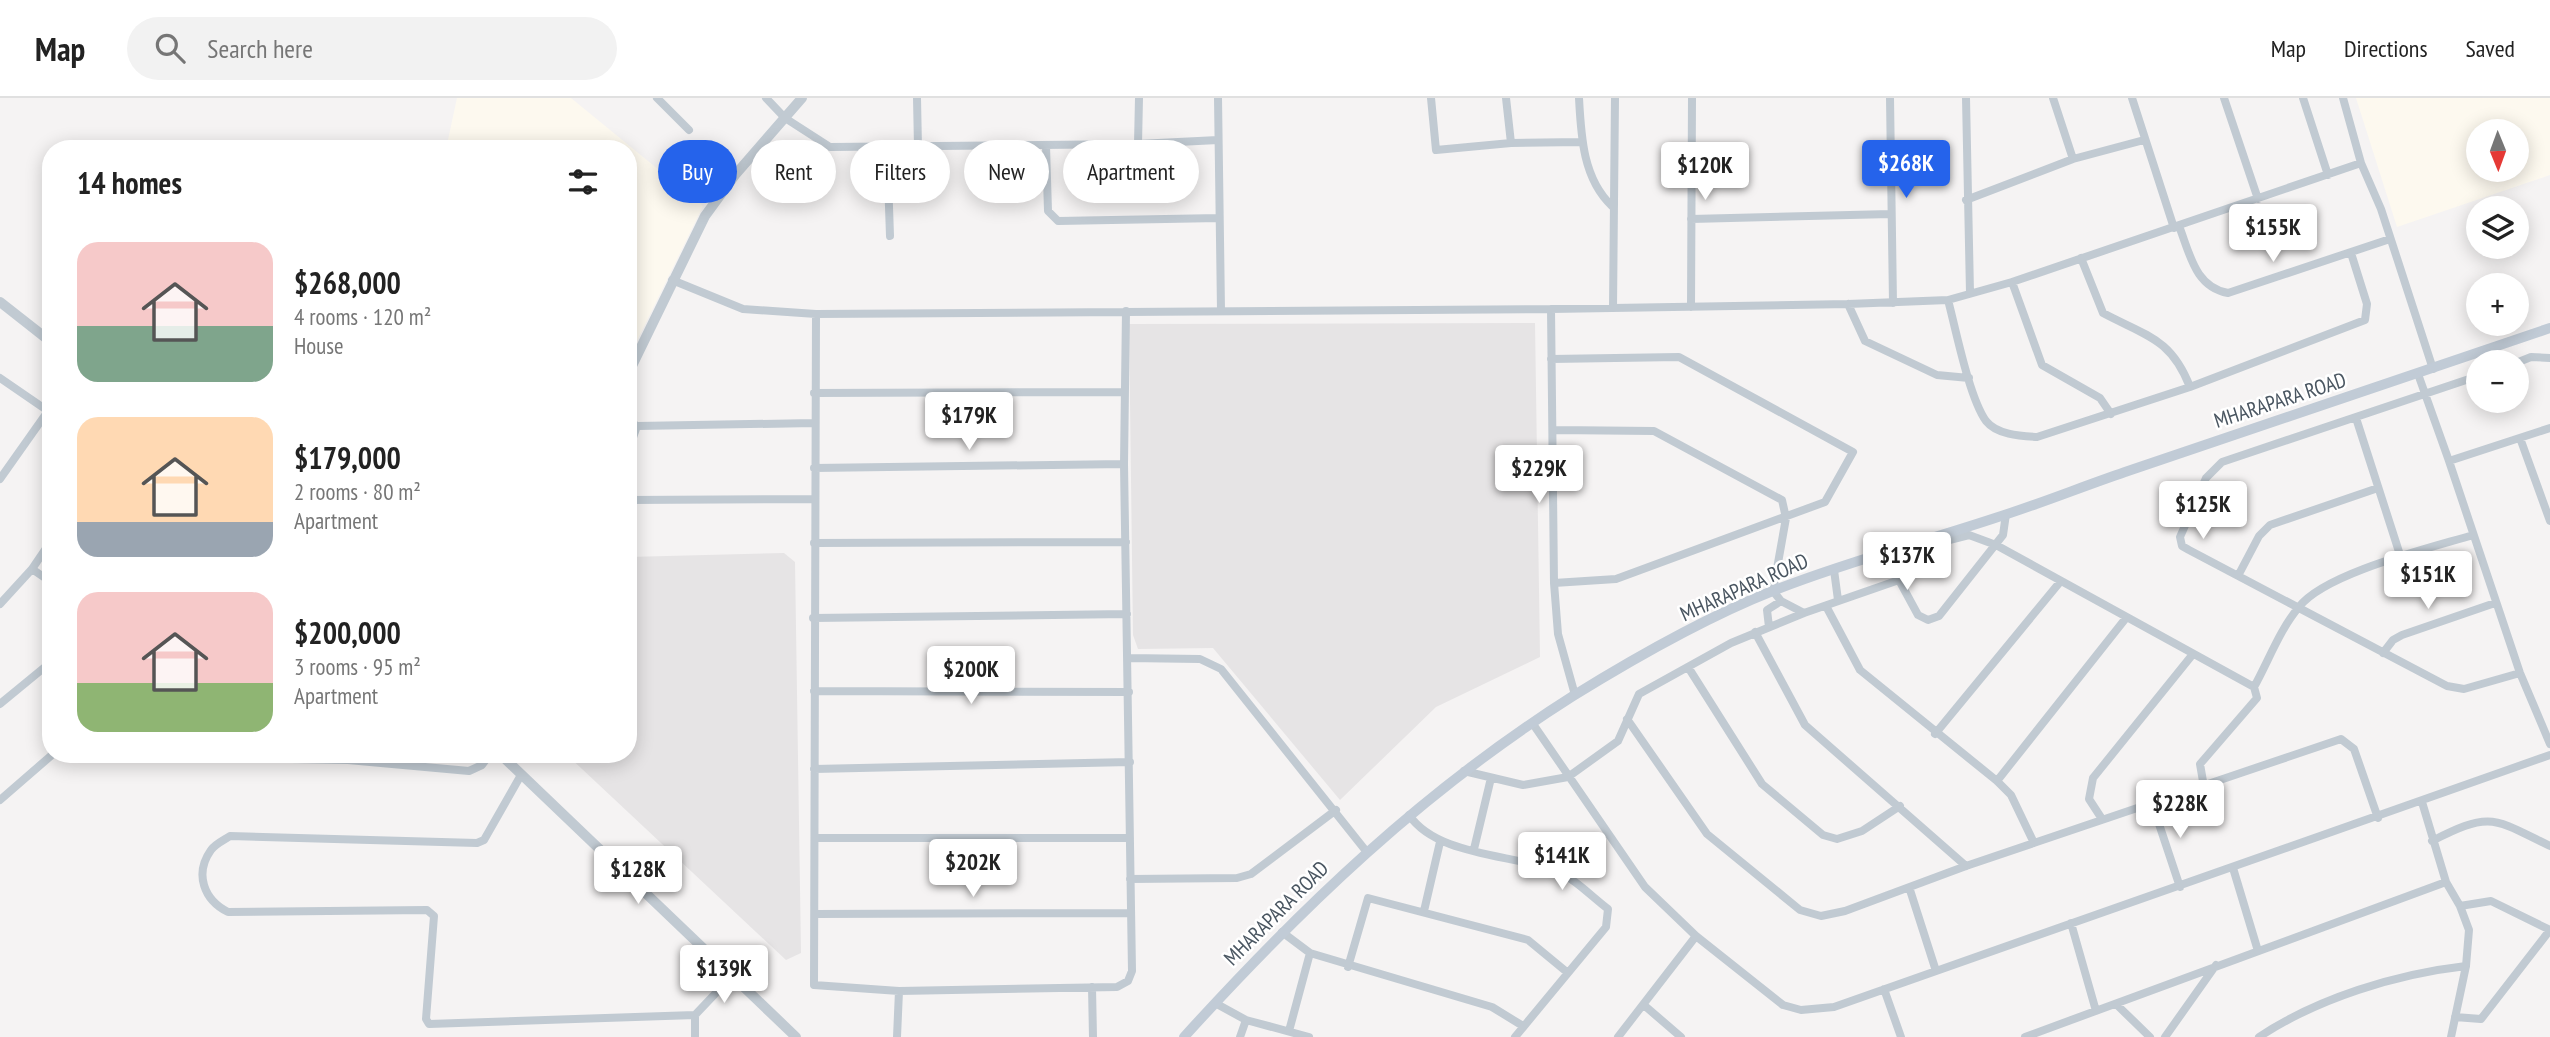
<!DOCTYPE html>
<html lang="en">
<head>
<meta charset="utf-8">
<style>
  body { margin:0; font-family:"PT Sans Narrow",sans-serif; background:#f2f2f2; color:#222; height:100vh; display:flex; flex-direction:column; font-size:26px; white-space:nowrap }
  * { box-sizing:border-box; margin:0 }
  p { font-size:23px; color:#767676 }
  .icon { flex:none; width:38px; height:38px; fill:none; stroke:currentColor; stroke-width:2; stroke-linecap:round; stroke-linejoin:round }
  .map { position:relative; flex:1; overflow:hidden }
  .side { position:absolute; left:42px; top:42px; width:595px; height:623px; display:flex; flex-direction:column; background:#fff; border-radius:28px; box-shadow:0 4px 18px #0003 }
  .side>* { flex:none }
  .hud { position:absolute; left:658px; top:42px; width:665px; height:63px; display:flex; gap:14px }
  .needle { width:46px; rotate:179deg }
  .controls { position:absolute; left:2466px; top:21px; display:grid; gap:14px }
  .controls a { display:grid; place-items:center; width:63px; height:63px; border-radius:50%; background:#fff; box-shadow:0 4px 18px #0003; font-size:35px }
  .price { position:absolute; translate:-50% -60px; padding:0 16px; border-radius:7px; background:#fff; color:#222; font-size:23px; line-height:46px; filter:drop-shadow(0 2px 4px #0008) }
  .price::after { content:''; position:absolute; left:50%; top:42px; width:21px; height:16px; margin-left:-10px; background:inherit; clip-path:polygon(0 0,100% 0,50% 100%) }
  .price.selected { background:#2563eb; color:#fff }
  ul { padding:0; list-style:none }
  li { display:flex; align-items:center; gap:21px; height:175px; padding:0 35px }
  li span { display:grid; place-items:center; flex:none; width:196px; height:140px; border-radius:21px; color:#555 }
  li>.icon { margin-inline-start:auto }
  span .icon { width:84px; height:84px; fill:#fffc; stroke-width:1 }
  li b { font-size:30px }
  h2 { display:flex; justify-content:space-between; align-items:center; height:84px; padding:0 35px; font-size:30px }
  .chip { padding:0 24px; border-radius:32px; background:#fff; box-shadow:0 4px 18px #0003; font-size:24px; line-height:63px }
  .chip.selected { background:#2563eb; color:#fff }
  header { display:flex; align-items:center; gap:42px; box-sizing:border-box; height:98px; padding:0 35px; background:#fff; border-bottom:2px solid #e0e0e0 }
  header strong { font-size:33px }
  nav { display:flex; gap:38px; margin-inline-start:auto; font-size:24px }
  .search { width:490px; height:63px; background:#f2f2f2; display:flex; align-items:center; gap:18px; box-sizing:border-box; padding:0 24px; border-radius:38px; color:#767676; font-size:26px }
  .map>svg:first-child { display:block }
</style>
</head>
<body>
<header>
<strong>Map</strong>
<div class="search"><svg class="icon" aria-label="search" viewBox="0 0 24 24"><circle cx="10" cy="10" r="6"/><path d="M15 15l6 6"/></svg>Search here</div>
<nav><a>Map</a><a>Directions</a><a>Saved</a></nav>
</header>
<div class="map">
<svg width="2550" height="939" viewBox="0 0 2550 939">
  <rect width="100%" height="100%" fill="#f5f3f3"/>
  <!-- commercial -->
  <path fill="#fdf9ef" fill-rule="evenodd" d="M457 0H571L703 108 628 261V51H446Z
    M2356 0H2550V77L2397 129ZM2478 33H2516V72H2478Z"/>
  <!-- education -->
  <path fill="#e6e4e5" d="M1535 225 1540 559 1436 609 1340 702 1213 550 1138 551 1133 537 1129 226Z
    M784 455 795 464 801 855 786 862 566 656H628V459Z"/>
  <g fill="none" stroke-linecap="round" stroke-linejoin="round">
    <!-- minor -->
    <path stroke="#c1cad2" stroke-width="8" d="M657 0 689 32
      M766 0 785 20 830 49 1138 46 1218 42
      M917 0 918 49
      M1218 0 1221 212
      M1431 0 1436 52 1511 45 1581 44
      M1506 0 1511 45
      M1579 0C1581 38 1583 81 1612 108
      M1890 0 1893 205
      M1966 0 1970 195
      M2053 0 2073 61
      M2132 0 2174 130
      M2224 0 2258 101
      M2303 0 2328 77
      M2343 0 2361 65 2381 111 2433 271
      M1138 46 1139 0
      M1046 48 1048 113 1058 123 1219 120
      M887 50 890 138
      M1966 102 2073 61 2144 42
      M1691 121 1891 116
      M2179 128C2190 156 2195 189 2228 195L2390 141
      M2081 160 2103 215C2146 238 2171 240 2190 289
      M672 182 743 211 816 216 1551 211 1848 206 1948 202 2012 184 2361 65
      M2012 184 2042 267 2100 300 2111 316
      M1948 202C1956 232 1969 299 1986 323 1997 337 2021 338 2037 339L2190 289 2365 222 2367 206 2351 155
      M1848 206 1865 243 1937 277 1969 280
      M1691 209 1692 0
      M1613 210 1615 0
      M1551 211 1554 485 1558 536 1575 597
      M816 216 814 887 899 893 1117 889 1128 883 1132 873 1124 366 1126 213
      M1551 261 1679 259 1853 354 1825 404 1616 481 1554 485
      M2516 265 2531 259 2550 260
      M2418 276 2449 363
      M2478 278 2222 364 2206 380 2180 439 2182 448 2189 452 2447 588 2464 591 2520 575
      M0 280 51 315
      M814 295 1125 294
      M2356 320 2401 460
      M628 322 637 328 814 325
      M2550 330 2449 363 2520 575 2550 646
      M1554 332 1654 333 1782 402 1786 420 1773 493 1781 503 1804 515
      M2520 340 2550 423
      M628 354 637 328
      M814 370 1124 366
      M0 381 48 313
      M628 402 814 401
      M814 445 1126 444
      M32 471 51 484
      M1834 472 1838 502
      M2239 476 2259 438 2270 427 2378 390
      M1899 482 1918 517 1928 522 1939 518 2003 437 2006 416
      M0 506 32 471 51 443
      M1826 508 1860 572 1997 683 2011 697 2034 745
      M813 520 1127 516
      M1769 529 1767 512 1781 503
      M1755 534 1805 627 1966 768
      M2383 555 2393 542 2402 537 2495 505
      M1128 560 1200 561 1221 571 1366 753
      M1688 569 1762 686 1823 737 1837 741 1862 733 1900 708
      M2254 589C2268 564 2280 531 2299 509 2325 475 2430 450 2473 437
      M814 593 1129 594
      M0 606 51 564
      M1627 621 1707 736 1800 812 1821 818 1845 813 1966 768 2341 641 2354 651 2378 720
      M1533 626 1645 789 1696 838 1783 907 1801 912 1834 909 2550 657
      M1935 636 2060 484
      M292 661 348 662 469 673 482 667 490 656
      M814 671 1130 664
      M1464 673 1523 687 1568 679 1618 643 1639 596 1731 545 1804 515 1899 482 1903 464 1914 451 1969 437 1996 447 2254 589 2257 600 2200 666 2204 689
      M521 677 484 742 477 745 230 738C224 742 215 746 211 752 194 776 204 802 228 814L427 812 434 818 426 921 429 926 695 917V939
      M1997 683 2126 520
      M0 702 53 656
      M2422 704 2446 784 2460 808 2469 832 2466 868 2451 939
      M2152 705 2180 789
      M1409 717C1437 758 1511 756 1556 773 1574 780 1592 799 1608 811L1606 829 1515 939
      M2102 721 2089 701 2093 680 2193 556
      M815 740H1130
      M2432 743C2491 713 2493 720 2550 748
      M1474 751 1491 680
      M2233 770 2258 853
      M1130 781 1237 780 1251 776 1336 712
      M1910 792 1936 873
      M2460 808 2491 803 2550 832
      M1424 813 1440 744
      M816 816 1131 815
      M2071 825 2096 913
      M1282 834 1310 855 1492 909 1523 928
      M1348 869 1368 800 1528 842 1568 875
      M1092 889 1093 939
      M1884 891 1901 939
      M1215 905 1246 922 1309 939
      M2117 907 2150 939
      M1645 908 1681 939
      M695 917 733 877
      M2455 919 2481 921 2550 832
      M1289 933 1310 855
      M897 939 899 893
      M1240 939 1246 922
      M1618 939 1696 838
      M2025 939 2446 784
      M2165 939 2216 867
      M2259 939C2318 900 2396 876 2466 868"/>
    <!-- tertiary -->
    <path stroke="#c1cad2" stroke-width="10" d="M0 204 51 244
      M628 276 705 118 735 77 802 0
      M500 656 796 939"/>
    <!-- secondary -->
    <path stroke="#c1cbd6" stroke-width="10" d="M1184 939C1303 808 1423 693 1573 598 1636 559 1706 519 1775 492 1846 464 1919 445 1992 421 2037 407 2081 389 2125 374 2267 326 2409 279 2550 230"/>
  </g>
  <g text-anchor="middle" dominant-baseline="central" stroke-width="5" stroke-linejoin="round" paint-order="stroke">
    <!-- street labels -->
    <g font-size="21" fill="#4a5661" stroke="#fff">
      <text transform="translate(2280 302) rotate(-18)">MHARAPARA ROAD</text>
      <text transform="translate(1744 489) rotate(-24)">MHARAPARA ROAD</text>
      <text transform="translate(1276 815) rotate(-45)">MHARAPARA ROAD</text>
    </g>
  </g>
</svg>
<div class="controls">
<a><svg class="needle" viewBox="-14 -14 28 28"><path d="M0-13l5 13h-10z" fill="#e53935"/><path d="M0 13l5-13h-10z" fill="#767676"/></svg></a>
<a><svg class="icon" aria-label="layers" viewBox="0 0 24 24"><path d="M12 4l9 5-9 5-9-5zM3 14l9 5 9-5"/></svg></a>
<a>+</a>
<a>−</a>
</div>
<b class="price selected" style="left:1906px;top:102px">$268K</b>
<b class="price" style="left:1705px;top:104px">$120K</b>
<b class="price" style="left:2273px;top:166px">$155K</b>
<b class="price" style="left:969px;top:354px">$179K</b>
<b class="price" style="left:1539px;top:407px">$229K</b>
<b class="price" style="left:2203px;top:443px">$125K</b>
<b class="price" style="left:1907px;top:494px">$137K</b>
<b class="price" style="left:2428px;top:513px">$151K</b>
<b class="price" style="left:971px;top:608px">$200K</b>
<b class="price" style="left:2180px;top:742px">$228K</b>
<b class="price" style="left:1562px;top:794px">$141K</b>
<b class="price" style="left:973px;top:801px">$202K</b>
<b class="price" style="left:638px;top:808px">$128K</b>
<b class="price" style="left:724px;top:907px">$139K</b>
<div class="hud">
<a class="chip selected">Buy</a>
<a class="chip">Rent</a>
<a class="chip">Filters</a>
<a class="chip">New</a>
<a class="chip">Apartment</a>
</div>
<section class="side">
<h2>14 homes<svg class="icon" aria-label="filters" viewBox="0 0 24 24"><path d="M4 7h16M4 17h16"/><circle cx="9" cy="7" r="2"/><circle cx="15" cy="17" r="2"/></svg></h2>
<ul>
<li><span style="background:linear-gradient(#f6c9c9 60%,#7fa58c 0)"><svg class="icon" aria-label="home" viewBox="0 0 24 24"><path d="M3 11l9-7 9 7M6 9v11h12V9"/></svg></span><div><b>$268,000</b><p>4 rooms · 120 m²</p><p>House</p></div></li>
<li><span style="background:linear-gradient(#ffd9b3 75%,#9aa5b1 0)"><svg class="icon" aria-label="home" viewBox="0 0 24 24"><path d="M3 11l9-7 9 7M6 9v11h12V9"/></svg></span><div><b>$179,000</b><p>2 rooms · 80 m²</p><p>Apartment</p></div></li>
<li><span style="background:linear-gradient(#f6c9c9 65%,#8fb573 0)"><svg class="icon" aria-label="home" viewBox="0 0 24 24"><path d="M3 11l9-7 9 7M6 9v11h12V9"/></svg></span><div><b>$200,000</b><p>3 rooms · 95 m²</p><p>Apartment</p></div></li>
</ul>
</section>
</div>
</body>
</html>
